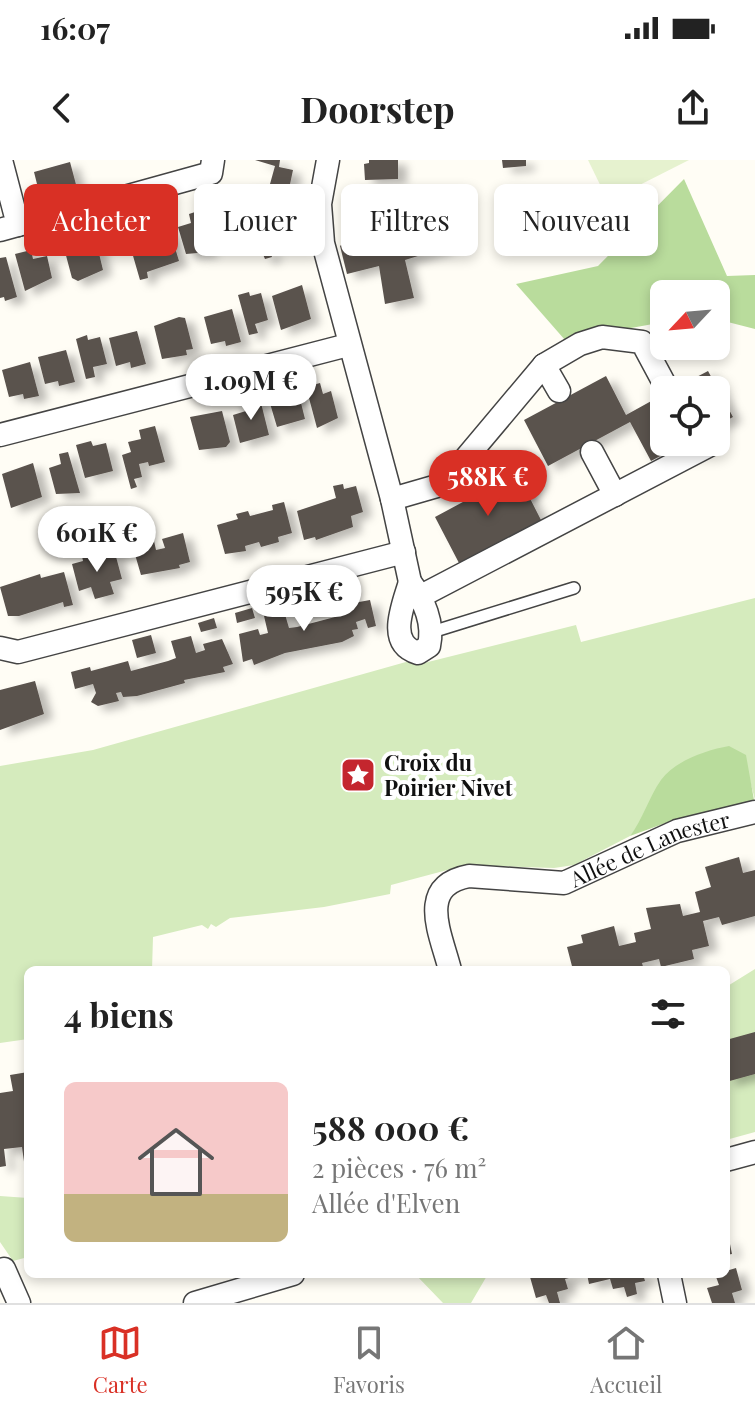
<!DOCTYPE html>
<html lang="fr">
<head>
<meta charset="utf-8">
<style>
  body { margin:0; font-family:"Playfair Display",serif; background:#f6f6f6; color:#222; height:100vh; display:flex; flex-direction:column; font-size:30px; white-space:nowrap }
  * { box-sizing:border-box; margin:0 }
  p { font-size:26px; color:#767676 }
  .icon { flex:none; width:44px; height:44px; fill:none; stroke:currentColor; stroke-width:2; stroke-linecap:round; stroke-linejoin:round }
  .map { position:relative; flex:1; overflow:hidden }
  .side { position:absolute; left:24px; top:806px; width:706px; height:312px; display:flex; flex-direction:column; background:#fff; border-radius:12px; box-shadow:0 4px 12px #0003 }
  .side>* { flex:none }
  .guide { position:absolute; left:24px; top:24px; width:708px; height:72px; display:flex; gap:16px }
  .needle { width:52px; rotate:244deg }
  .buttons { position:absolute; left:650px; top:120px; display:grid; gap:16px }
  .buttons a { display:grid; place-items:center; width:80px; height:80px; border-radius:12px; background:#fff; box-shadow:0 4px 12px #0003; font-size:40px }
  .price { position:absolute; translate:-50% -68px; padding:0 18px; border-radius:28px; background:#fff; color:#222; font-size:26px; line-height:52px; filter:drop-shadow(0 2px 4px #0008) }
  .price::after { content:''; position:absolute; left:50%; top:48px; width:24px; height:18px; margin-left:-12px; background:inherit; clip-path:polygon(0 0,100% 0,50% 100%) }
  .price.current { background:#d93025; color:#fff }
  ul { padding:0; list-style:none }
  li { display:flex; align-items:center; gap:24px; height:200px; padding:0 40px }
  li+li { border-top:2px solid #e0e0e0 }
  li span { display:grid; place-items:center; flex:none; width:224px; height:160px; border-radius:12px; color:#555 }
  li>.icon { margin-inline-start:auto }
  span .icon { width:96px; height:96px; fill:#fffc; stroke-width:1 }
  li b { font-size:34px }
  h2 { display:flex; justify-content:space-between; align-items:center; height:96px; padding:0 40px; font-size:34px }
  .chip { padding:0 28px; border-radius:12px; background:#fff; box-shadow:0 4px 12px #0003; font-size:28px; line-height:72px }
  .chip.current { background:#d93025; color:#fff }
  .status { display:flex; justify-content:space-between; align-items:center; height:56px; padding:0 40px; background:#fff; direction:ltr }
  .status svg { height:22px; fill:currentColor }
  header { display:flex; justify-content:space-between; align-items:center; height:104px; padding:0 40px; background:#fff; font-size:36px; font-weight:700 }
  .menu { display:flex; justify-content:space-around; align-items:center; height:112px; border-top:2px solid #e0e0e0; background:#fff; font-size:22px; color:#767676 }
  .menu a { display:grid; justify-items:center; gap:4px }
  .menu .current { color:#d93025 }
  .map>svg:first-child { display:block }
</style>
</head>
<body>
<div class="status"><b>16:07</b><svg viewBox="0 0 49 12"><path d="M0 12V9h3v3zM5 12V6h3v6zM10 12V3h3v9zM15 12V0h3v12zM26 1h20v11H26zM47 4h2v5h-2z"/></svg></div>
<header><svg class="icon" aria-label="back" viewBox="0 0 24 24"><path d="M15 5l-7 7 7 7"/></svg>Doorstep<svg class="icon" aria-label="share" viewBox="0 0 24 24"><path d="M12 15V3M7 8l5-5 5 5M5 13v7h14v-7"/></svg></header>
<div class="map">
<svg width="755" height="1143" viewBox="0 0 755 1143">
  <defs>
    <filter id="shadow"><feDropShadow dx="9" dy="5" stdDeviation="4" flood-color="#0004"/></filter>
  </defs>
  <rect width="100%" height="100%" fill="#fffdf5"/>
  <!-- green -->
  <path fill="#d5ebbd" d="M755 438V640L750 621 643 660 630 676 574 705 554 708 466 705 391 725 390 734 324 747 230 758 216 767 211 764 208 769 202 765 153 777 152 810H28V879L0 883V606L93 590 413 500 424 503 576 465 581 482Z
    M755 809V972L726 980V827Z
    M0 1036 28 1038V1097L13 1101 0 1082Z
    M415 1114H488L471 1143H443Z"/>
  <!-- forest -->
  <path fill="#b9dc9c" d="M684 19 727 116 755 115V169L716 159V134H664V162L565 180 516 124 598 106Z
    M729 586 746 595 754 640 671 661 630 676C643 659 649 637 661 620 676 600 707 590 729 586Z"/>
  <!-- pitch -->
  <path fill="#e6f2cf" d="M588 0H689L608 41Z"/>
  <!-- building -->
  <path fill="#5a524d" filter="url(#shadow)" d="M255 0H280L279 7 293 10 289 29 292 38 280 41 284 56 252 61 243 27 270 24 275 6Z
    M369 0H398V19L365 20 364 4 369 3Z
    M502 0H526V6L503 8Z
    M70 2 78 32 50 39 46 26 38 28 34 12Z
    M346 28H372L373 62 366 63 369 79 358 80 361 91 410 79 412 87 441 77 446 79 444 88 405 100 414 138 385 144 379 106 347 114 340 86 343 83 341 68 358 65V56H346Z
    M222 40 224 49 237 45 245 73 216 80 206 44Z
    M198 51 209 92 186 94 178 67 191 63 189 54Z
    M169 68 179 101 147 112 148 118 140 120 129 82Z
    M95 77 103 110 78 121 72 118 64 88 71 86 70 81Z
    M31 90 33 99 47 96 52 118 25 131 15 94Z
    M270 90 272 97 265 99 262 92Z
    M6 97 17 137 5 141 4 137 0 138V98Z
    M302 125 311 159 281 170 272 136Z
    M249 132 250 136 261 133 268 160 255 164 258 173 249 175 238 135Z
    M232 149 241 182 226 186 225 181 211 184 204 157Z
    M179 157 185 158 193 189 186 190 187 195 162 199 154 166Z
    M137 171 146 204 131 208 130 202 116 206 109 178Z
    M87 175 88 180 100 177 107 204 93 207 95 217 86 219 76 179Z
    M66 190 75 222 59 226 58 221 45 224 38 197Z
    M30 202 39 236 24 239 23 234 9 237 2 210Z
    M708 211 733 257 716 266V230H672Z
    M606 216 626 255 664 234V282H686L651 301 630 262 548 306 524 260Z
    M320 223 323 234 331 231 338 258 317 268 306 227Z
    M297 227 305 259 277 267 269 240 282 236 281 230Z
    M260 239 269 275 240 283 233 255 246 251 244 243Z
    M222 251 230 282 226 287 199 290 190 257Z
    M155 266 165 302 149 306 148 302 139 304 142 317 134 319 137 327 131 329 122 295 131 292 128 282 141 279 139 270Z
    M91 281 93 286 106 283 113 311 85 318 76 285Z
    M68 292 80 333 56 334 49 308 61 304 59 294Z
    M33 303 42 337 11 348 2 314Z
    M517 313 541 360 459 403 435 357Z
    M343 324 344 329 356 326 363 352 351 356 353 367 316 380 315 377 304 380 297 351 336 338 333 326Z
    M284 342 292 373 278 377 279 382 261 387 259 382 245 386 246 391 225 394 217 365 238 359 236 354 248 351 250 356 273 350 272 345Z
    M183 373 190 402 179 405 180 408 141 415 134 391 154 381 156 390 165 388 162 379Z
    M102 391 104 396 115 393 122 419 110 422 114 434 95 439 91 427 79 431 72 404 83 401 82 396Z
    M64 412 73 445 64 447 63 442 19 456H8L0 427 40 414 41 418Z
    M318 430 323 449 304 454 299 435Z
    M370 440 376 466 368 468 365 459 356 462 358 469 352 470 354 476 342 482 285 493 254 505 252 499 243 502 239 474 258 469 260 475 268 473 264 456 284 451 289 468 297 467 335 457 332 447Z
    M252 448 255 458 237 463 235 453Z
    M214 458 217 468 201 472 198 463Z
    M151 475 156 493 137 498 132 480Z
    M191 476 196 493 205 490 203 484 222 479 233 504 223 507 225 512 184 520 185 523 137 536 123 537 121 532 116 533 119 541 98 546 91 542 96 533 93 524 75 529 71 512 90 507 91 511 128 501 131 511 168 501 176 498 171 481Z
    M35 521 44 554 0 570V530Z
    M739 697 743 713 755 710V756L722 765 719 757 703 761 709 786 692 790 694 799 661 807 659 799 642 803 644 810H573L567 787 583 783 581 775 614 766 619 786 636 782 634 773 651 769 646 748 680 744 683 756 700 752 695 732 711 727 705 707Z
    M755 872V914L726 922V880Z
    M28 912V1016H26L22 987 4 989 6 1006 0 1007V933L13 931 10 915Z
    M729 1079 732 1094 726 1095V1080Z
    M736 1108 742 1130 732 1133 735 1143H712L707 1128 719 1125 715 1114H726V1111Z
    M542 1114H581V1115L565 1119 568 1129 557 1132 560 1143H549L546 1135 536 1138 530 1117Z
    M587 1114H643L645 1121 635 1123 637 1134 627 1137 624 1127 613 1129 610 1119 589 1124Z"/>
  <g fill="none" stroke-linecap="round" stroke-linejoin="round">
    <defs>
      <path id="service" d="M432 472 574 428"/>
      <g id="minor">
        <path d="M328 0 320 44 323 83 392 339 410 422"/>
        <path d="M110 41 211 13 213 0"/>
        <path d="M18 65 46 57"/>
        <path d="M0 70 18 65 1 0"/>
        <path d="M544 205 559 231"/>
        <path d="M0 275 348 185"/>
        <path d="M592 292 615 335"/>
        <path d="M392 339 444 324 544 205 580 184 602 177 642 182 664 223"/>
        <path d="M410 422C424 440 434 463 429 486L418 493C386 483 403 446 410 422Z"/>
        <path d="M421 436 712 284"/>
        <path d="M0 488 18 492 404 392"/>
        <path id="s1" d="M450 810C441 774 416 726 469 716L564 723 677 671 755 652"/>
        <path d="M726 1000 755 992"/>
        <path d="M4 1109 19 1143"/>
        <path d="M669 1114 675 1143"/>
        <path d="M195 1143 293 1114"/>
      </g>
    </defs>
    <!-- service casing -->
    <use href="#service" stroke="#444" stroke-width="14"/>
    <!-- minor casing -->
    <use href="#minor" stroke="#444" stroke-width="25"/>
    <!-- service -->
    <use href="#service" stroke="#fff" stroke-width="11"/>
    <!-- minor -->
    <use href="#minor" stroke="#fff" stroke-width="22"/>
  </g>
  <!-- icons -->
  <defs>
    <symbol id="sight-square" viewBox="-11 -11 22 22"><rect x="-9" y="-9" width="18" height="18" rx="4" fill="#c4262e" stroke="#fff"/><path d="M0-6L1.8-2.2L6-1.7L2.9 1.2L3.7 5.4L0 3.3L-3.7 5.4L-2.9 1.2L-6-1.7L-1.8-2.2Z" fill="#fff"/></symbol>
  </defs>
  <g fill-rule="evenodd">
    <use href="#sight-square" x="338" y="595" width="40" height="40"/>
  </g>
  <g text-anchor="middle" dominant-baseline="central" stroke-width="8" stroke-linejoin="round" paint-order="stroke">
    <!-- poi labels -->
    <g font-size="22" font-weight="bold" fill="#111" stroke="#fff" text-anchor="start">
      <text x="384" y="602">Croix du<tspan x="384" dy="25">Poirier Nivet</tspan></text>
    </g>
    <!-- street labels -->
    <g font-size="22" fill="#111" stroke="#fff">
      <text stroke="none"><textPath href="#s1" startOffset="302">Allée de Lanester</textPath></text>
    </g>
  </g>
</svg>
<div class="buttons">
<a><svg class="needle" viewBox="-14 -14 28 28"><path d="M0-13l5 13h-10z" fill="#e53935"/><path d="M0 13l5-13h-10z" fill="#767676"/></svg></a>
<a><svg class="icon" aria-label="locate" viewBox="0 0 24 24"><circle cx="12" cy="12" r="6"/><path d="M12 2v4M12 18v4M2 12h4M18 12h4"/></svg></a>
</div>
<b class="price" style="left:251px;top:262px">1.09M €</b>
<b class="price current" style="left:488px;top:358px">588K €</b>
<b class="price" style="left:97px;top:414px">601K €</b>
<b class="price" style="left:304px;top:473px">595K €</b>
<div class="guide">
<a class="chip current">Acheter</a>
<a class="chip">Louer</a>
<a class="chip">Filtres</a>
<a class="chip">Nouveau</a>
</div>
<section class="side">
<h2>4 biens<svg class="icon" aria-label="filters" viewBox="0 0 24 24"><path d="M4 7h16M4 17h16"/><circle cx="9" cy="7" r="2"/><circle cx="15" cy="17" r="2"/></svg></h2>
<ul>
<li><span style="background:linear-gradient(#f6c9c9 70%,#c2b280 0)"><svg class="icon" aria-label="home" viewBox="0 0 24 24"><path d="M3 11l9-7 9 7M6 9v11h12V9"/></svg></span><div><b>588 000 €</b><p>2 pièces · 76 m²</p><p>Allée d'Elven</p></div></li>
</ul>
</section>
</div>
<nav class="menu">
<a class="current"><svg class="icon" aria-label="map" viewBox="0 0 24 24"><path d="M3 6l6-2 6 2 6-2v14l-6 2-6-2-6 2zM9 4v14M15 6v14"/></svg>Carte</a>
<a><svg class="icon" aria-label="saved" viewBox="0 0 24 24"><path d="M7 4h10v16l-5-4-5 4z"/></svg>Favoris</a>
<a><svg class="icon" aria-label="home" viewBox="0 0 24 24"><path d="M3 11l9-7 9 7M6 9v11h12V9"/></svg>Accueil</a>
</nav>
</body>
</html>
